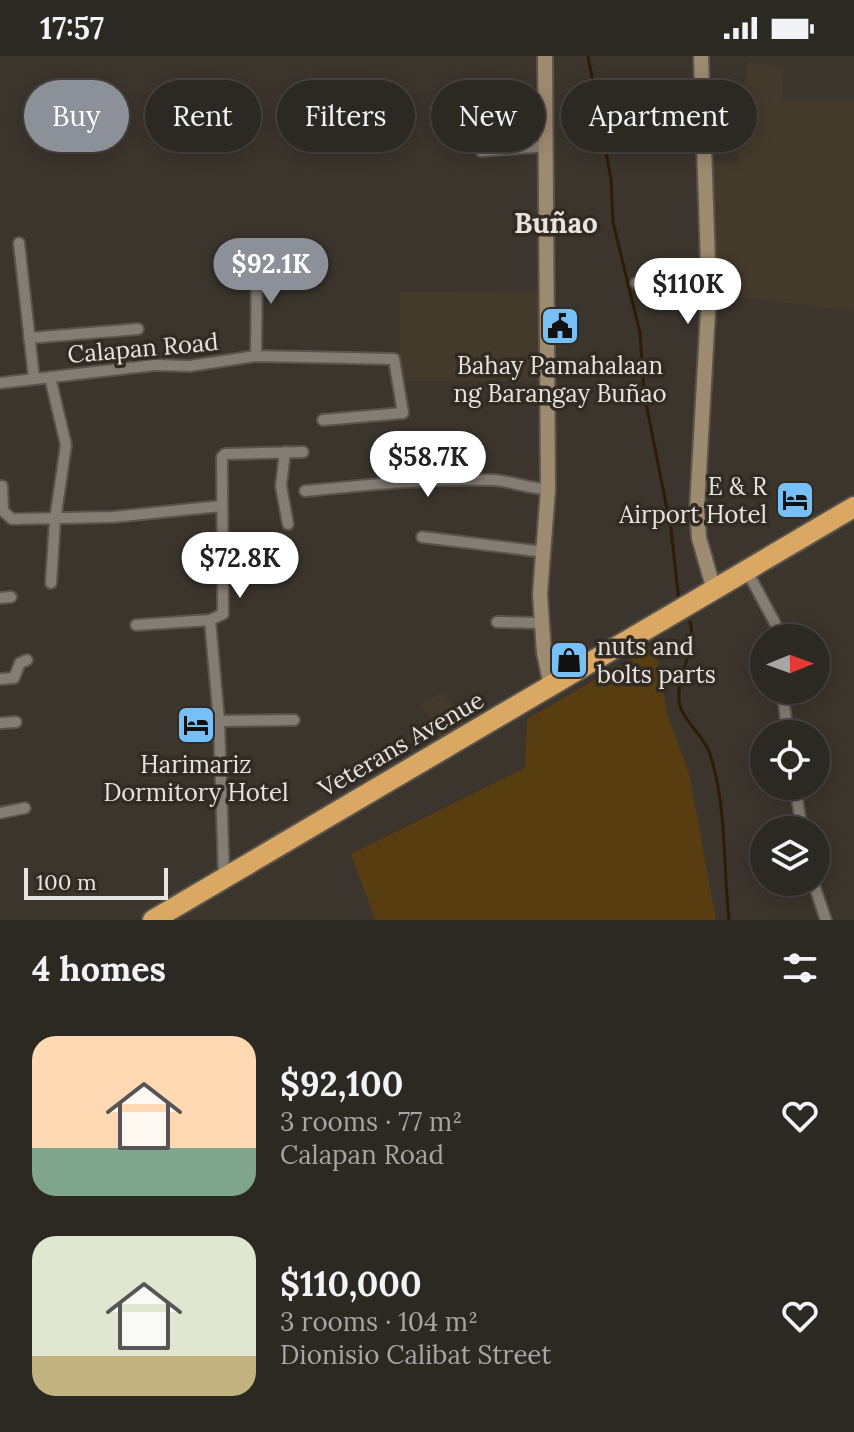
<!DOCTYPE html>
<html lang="en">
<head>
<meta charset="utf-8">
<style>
  body { margin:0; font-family:Lora,serif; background:#38342f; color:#f1f3f6; height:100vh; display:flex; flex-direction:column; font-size:30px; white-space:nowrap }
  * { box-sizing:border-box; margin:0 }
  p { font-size:26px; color:#a6a6a5 }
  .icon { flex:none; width:44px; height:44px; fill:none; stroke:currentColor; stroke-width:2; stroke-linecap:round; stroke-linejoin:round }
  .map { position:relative; height:864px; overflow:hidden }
  .drawer { display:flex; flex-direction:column; background:#2c2822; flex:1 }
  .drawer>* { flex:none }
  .top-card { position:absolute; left:24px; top:24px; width:806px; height:72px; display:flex; gap:16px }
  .needle { width:52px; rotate:89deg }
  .fabs { position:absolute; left:750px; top:568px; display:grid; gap:16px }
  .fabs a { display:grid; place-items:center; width:80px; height:80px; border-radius:50%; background:#2c2822; box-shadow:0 4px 20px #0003,0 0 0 2px #484440; font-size:40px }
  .scale { position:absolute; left:24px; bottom:20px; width:144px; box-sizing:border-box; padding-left:8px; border:4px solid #e7e3de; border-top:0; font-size:22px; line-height:28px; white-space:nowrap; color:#e7e3de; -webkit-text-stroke:6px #312b23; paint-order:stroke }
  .price { position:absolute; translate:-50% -68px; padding:0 18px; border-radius:28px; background:#fff; color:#222; font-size:26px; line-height:52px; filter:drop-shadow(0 2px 4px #0008) }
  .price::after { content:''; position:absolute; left:50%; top:48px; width:24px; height:18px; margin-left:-12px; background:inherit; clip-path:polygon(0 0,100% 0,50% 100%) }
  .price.active { background:#8c9099; color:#fff }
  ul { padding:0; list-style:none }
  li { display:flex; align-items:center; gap:24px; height:200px; padding:0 32px }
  li span { display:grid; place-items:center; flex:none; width:224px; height:160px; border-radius:24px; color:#555 }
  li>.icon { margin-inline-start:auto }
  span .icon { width:96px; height:96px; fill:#fffc; stroke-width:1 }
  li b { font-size:34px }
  h2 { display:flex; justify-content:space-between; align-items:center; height:96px; padding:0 32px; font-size:34px }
  .chip { padding:0 28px; border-radius:36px; background:#2c2822; box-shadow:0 4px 20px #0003,0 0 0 2px #484440; font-size:28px; line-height:72px }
  .chip.active { background:#8c9099; color:#fff }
  .status { display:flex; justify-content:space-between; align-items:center; height:56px; padding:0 40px; background:#2c2822; direction:ltr }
  .status svg { height:22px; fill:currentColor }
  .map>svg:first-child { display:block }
</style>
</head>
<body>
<div class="status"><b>17:57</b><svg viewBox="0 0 49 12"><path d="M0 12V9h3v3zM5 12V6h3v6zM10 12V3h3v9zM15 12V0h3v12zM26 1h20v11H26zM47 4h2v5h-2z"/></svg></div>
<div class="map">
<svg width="854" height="864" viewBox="0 0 854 864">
  <rect width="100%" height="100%" fill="#3b352d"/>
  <!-- built -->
  <path fill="#443a2c" d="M747 6 784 11 783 45H854V255L716 239 712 107 737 106Z
    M539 235V325H400V236Z
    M444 636 463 670 441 684 421 648Z"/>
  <!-- green -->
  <path fill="#583d11" d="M655 589 667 658 689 717 716 864H375L351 798 525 712 527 663Z"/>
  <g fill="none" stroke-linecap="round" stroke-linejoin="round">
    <!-- stream -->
    <path stroke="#2d1c03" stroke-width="3" d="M588 0 611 123 613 166 640 277 644 337 671 473 679 545
      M690 566C698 593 676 617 679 645 682 665 704 679 710 698 727 750 723 810 729 864"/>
    <defs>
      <path id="street" d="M625 54 701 51
        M481 95 547 90
        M19 187 34 322
        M636 227 709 226
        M29 282 138 273
        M256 300 257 200
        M50 321 66 389 55 464 51 527
        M0 327 155 309 190 310 256 300 394 303 403 357 323 364
        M285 396 281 430 288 468
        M2 430 3 455 12 463 113 461 221 450
        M305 435C366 429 432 422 493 424 512 425 528 433 548 433
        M422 481 544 496
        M747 515 776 569 778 582
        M0 542 11 541
        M497 566 542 567
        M136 569 210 564
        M0 623 14 622 20 607 27 604
        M782 634 788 678
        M219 665 294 664
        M0 667 16 666
        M795 730 802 774
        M0 757 25 752
        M224 822 219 665 210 564 223 558 222 401 225 398 303 396
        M813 826 826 864"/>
      <path id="secondary" d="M545 0 548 433 540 538 544 597 551 630
        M701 0 709 237 697 452 699 482 714 534"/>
      <path id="highway" d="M153 864 854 451"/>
    </defs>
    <!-- street casing -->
    <use href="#street" stroke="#59544d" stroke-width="14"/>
    <!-- secondary casing -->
    <use href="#secondary" stroke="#59544d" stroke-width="18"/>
    <!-- highway casing -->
    <use href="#highway" stroke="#59544d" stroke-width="24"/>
    <!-- street -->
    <use href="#street" stroke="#847d74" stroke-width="10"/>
    <!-- secondary -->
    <use href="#secondary" stroke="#9e8a6f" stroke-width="14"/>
    <!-- highway -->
    <use href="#highway" stroke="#daa862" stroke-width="20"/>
  </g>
  <!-- icons -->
  <defs>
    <symbol id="civic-square" viewBox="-11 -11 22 22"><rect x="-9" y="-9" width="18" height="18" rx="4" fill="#76c0f7" stroke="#312b23"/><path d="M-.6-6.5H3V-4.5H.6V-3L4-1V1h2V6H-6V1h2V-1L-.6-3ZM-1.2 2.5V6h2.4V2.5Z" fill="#111"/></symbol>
    <symbol id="hotel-square" viewBox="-11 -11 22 22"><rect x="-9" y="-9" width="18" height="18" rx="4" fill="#76c0f7" stroke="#312b23"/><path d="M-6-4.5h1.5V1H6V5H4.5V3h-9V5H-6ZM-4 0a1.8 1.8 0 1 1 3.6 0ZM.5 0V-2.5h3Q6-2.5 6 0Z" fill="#111"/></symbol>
    <symbol id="shop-square" viewBox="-11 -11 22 22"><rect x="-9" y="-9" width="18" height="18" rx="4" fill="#76c0f7" stroke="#312b23"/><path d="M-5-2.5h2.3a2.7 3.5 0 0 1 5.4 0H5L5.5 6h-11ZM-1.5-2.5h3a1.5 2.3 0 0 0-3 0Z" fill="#111"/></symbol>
  </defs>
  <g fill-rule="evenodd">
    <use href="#civic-square" x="538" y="248" width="44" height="44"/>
    <use href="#hotel-square" x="773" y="422" width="44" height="44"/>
    <use href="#shop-square" x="547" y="582" width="44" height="44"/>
    <use href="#hotel-square" x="174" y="647" width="44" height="44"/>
  </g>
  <g text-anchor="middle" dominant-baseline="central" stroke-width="7" stroke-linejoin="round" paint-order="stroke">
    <!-- street labels -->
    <g font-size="24" fill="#e7e3de" stroke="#312b23">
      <text transform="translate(143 292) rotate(-5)">Calapan Road</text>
      <text transform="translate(401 688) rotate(-30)">Veterans Avenue</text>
    </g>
    <!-- poi labels -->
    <g font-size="24" fill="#e7e3de" stroke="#312b23">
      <text x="560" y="309">Bahay Pamahalaan<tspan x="560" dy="28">ng Barangay Buñao</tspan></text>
      <text x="767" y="430" text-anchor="end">E &amp; R<tspan x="767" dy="28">Airport Hotel</tspan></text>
      <text x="597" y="590" text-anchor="start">nuts and<tspan x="597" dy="28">bolts parts</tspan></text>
      <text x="196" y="708">Harimariz<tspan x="196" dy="28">Dormitory Hotel</tspan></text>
    </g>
    <!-- quarter labels -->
    <g font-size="28" font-weight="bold" fill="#e7e3de" stroke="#312b23">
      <text x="556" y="167">Buñao</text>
    </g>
  </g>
</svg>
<div class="fabs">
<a><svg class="needle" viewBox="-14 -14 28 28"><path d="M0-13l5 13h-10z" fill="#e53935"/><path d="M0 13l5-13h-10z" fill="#a6a6a5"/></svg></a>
<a><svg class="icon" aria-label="locate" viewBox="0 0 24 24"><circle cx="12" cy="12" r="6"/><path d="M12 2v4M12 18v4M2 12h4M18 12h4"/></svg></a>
<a><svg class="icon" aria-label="layers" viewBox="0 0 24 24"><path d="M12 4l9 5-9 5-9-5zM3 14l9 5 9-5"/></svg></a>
</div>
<div class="scale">100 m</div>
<b class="price active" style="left:271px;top:250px">$92.1K</b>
<b class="price" style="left:688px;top:270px">$110K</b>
<b class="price" style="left:428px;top:443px">$58.7K</b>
<b class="price" style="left:240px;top:544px">$72.8K</b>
<div class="top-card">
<a class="chip active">Buy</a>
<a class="chip">Rent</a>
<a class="chip">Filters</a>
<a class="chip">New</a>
<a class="chip">Apartment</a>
</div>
</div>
<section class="drawer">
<h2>4 homes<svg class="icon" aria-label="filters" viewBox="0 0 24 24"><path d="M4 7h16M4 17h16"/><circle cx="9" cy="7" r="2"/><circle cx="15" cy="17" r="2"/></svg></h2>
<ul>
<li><span style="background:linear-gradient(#ffd9b3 70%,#7fa58c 0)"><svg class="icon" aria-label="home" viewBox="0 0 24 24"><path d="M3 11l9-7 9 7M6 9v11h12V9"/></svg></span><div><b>$92,100</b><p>3 rooms · 77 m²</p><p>Calapan Road</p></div><svg class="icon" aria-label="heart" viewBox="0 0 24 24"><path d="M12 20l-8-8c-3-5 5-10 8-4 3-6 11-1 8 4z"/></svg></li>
<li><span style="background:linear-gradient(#dfe7d0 75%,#c2b280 0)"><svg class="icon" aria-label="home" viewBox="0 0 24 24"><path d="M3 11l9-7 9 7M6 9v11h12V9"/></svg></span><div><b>$110,000</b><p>3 rooms · 104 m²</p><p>Dionisio Calibat Street</p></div><svg class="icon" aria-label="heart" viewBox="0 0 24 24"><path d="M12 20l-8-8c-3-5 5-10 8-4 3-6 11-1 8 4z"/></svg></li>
</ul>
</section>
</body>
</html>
